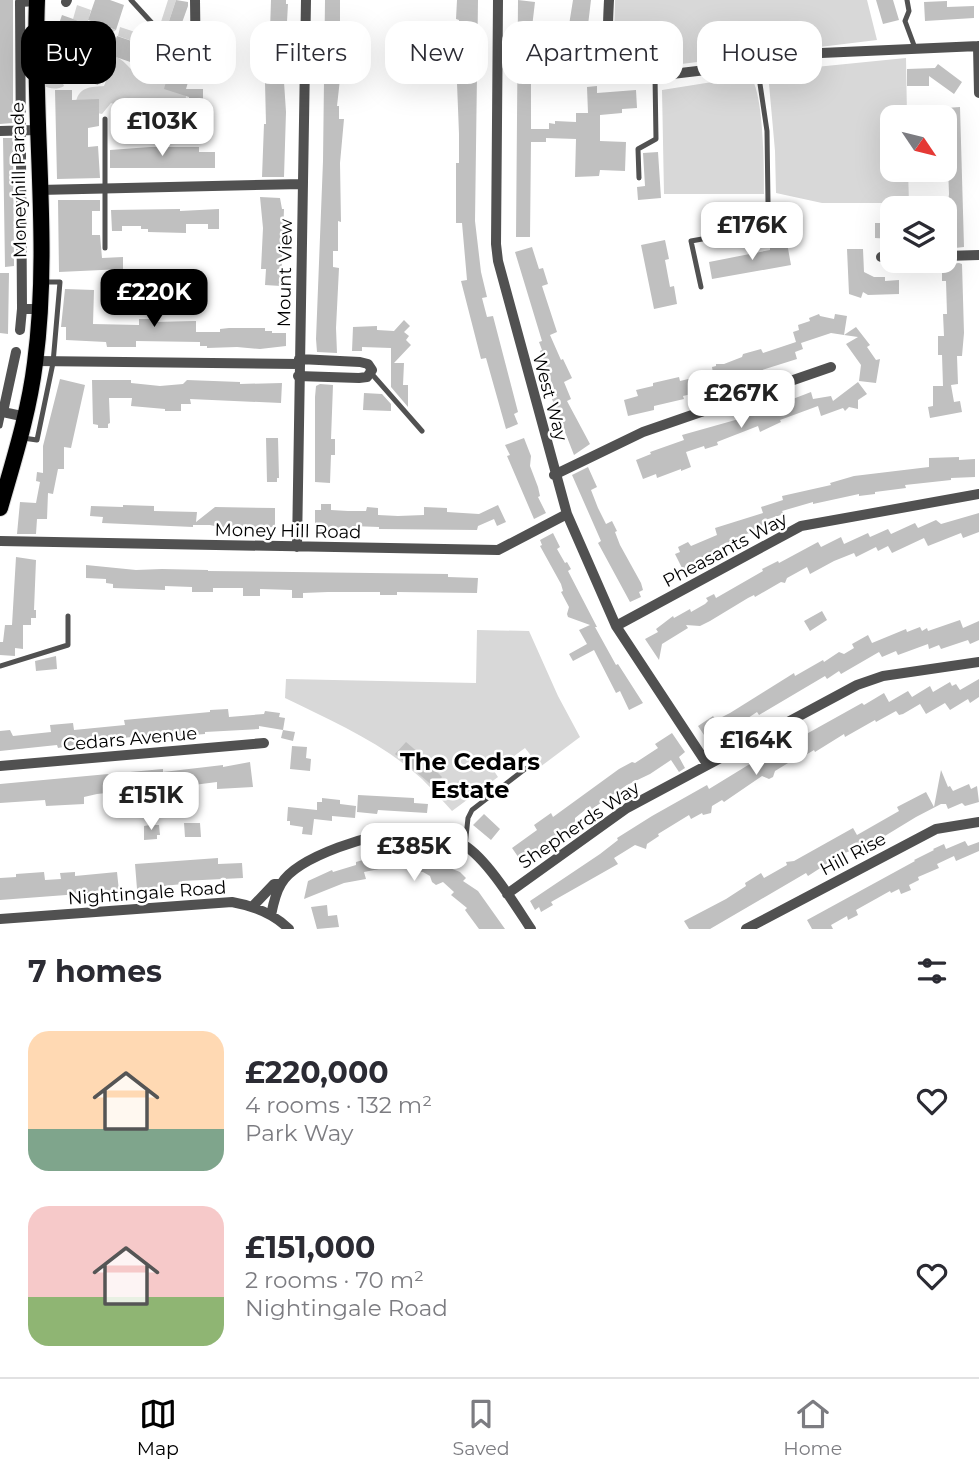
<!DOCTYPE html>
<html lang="en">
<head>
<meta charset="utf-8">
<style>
  body { margin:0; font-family:Montserrat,sans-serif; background:#f7f7f7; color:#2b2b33; height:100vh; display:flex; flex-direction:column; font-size:26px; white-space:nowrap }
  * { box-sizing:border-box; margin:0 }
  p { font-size:23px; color:#7c7c81 }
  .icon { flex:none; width:38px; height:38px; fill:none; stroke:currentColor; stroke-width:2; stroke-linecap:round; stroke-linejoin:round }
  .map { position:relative; height:929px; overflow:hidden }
  .panel { display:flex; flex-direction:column; background:#fff; flex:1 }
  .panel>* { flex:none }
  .top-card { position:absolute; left:21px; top:21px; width:938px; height:63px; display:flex; gap:14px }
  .needle { width:46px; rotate:125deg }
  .tools { position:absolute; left:880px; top:105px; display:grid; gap:14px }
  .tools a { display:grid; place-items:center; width:77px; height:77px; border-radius:14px; background:#fff; box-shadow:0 7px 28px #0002; font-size:35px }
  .price { position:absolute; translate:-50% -60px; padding:0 16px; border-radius:14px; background:#fff; color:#222; font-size:23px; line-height:46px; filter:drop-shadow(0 2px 4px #0008) }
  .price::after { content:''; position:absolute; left:50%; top:42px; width:21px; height:16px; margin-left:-10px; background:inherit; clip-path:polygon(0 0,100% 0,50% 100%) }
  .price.active { background:#000; color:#fff }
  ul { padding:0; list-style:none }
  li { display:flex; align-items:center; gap:21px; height:175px; padding:0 28px }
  li span { display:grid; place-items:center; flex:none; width:196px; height:140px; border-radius:21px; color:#555 }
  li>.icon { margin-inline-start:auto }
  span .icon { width:84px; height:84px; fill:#fffc; stroke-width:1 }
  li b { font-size:30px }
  h2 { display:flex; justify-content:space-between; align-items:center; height:84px; padding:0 28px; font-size:30px }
  .tag { padding:0 24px; border-radius:21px; background:#fff; box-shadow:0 7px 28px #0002; font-size:24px; line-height:63px }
  .tag.active { background:#000; color:#fff }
  .tabs { display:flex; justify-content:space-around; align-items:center; height:98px; border-top:2px solid #e1e1e2; background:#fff; font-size:19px; color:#7c7c81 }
  .tabs a { display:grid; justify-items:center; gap:4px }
  .tabs .active { color:#000 }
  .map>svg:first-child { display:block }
</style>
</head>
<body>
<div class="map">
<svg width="979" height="929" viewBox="0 0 979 929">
  <rect width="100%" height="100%" fill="#fff"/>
  <!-- green -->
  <path fill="#d8d8d8" d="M168 0H176L167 27 160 25Z
    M615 0H867L877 40 657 67 614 37Z
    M77 5 91 10 88 21 116 30 104 39 86 35 90 25 73 19Z
    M120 27 144 35 141 44 118 36Z
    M160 27 171 30 165 48 156 44Z
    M41 37 55 42 56 39 81 48 85 38 95 41 106 51V60L79 52 76 62 61 57 59 74 64 86C57 90 49 89 42 85Z
    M113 55C132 63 135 85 159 77L186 96 185 106 180 110 167 105 153 103C141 112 124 107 111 103L102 114 88 111 76 102C79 86 92 87 104 86 110 75 102 64 113 55Z
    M906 58 907 117H892V170H908L909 203H822L776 193 775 151 769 84 770 78 776 71Z
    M750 76C764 92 764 169 764 194H664L662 90Z
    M477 630 529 631 558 696 580 737 540 767 525 748 494 771 498 777 452 811C442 800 432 789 422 779 383 743 332 721 285 698L286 679 476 683Z"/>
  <!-- building -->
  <path fill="#c0c0c0" d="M0 0H13V123L0 124Z
    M95 0H110L124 5 116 30 88 20Z
    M176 0 188 2V6L179 31 183 32 174 62 188 67 189 79 186 89H203V100H189V97L164 89 168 75 110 55 117 36 164 52 172 28 167 27Z
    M271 0H286V4H288L285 57 287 82H284L286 112 284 177H262L264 124H266L265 82H273V61H269V46L262 45 263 31H270Z
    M325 0H340V43H344L337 106H339V119H344L340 163 341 222 338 221V251H333V267L339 268 336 328 337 353 317 352 316 339 323 161Z
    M457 0H478L475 221 481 272 487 297 482 298 487 317 493 316 518 412 514 414 518 424 506 429 486 358 481 359 461 281 467 280 462 223H456V163H459V134L457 83H440V74H457L459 20 456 19Z
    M518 0 535 2 530 44 536 45 535 80H531V129H549V123L555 124V121L576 122V113H588L587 87 597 86V93L636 90 637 108 622 109V113L600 115V141L626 142 625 171 600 170 599 176 575 177 576 139 546 138V142H531L530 237H516Z
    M573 0H591L588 25 592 26 588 79 580 78 582 63 577 57V49L571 48 573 25H569Z
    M876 0H893L899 20 883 24Z
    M947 1V7L974 6V18L925 21 924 2Z
    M62 15 90 25 82 48 54 38Z
    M79 52 106 61 98 85 70 76Z
    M938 64 962 82 954 94 929 76V86H907V69L935 68Z
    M55 90H72V100L99 99V126L88 128V147L98 146 100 178 57 179Z
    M960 107 964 247 945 249V243H948L945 212H947L949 194 948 166H945L946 108Z
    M3 138H13L14 266 5 267Z
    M150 147H199V152H215V168H110V150Z
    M658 152 661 198 638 200 637 187 645 186 643 153Z
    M260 197 280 198 282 209H284L281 286 265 285 266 269H261L263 228Z
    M58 200H100V211H92V235H100L102 258 123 257V269L59 272Z
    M180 209V211L219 209V229H208V224H186V233L148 232V229H141V226H122V231H112L111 210Z
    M875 223H892V239L875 238Z
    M665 240 669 259 665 260 670 287 674 286 677 304 654 309 641 245Z
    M787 243 791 265 712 279 709 262 770 250V245Z
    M532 247 539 269 543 268 548 284 542 286 557 332 550 335 561 360 563 359 572 378 564 382 571 399 567 401 590 444 574 455 552 399 557 397 540 351 542 350 539 342 542 341 515 252Z
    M847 249H863L864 272 874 277H885V281L899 280V294L868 295 863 292 861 298 849 294Z
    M959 263 962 264 964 333 962 356H957L958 384 951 385 954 402 960 401 962 412 930 418 928 407 933 406V386H943L942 355H938V336H944L943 314H947L946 281H942V265Z
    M0 273H9L8 334 0 333Z
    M65 289 94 290 93 324 139 325V319H152V322L196 321V332H220V329L229 328H265V331H272V333H286V346L260 349 237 347 207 348V346H200V342L136 341V347H107L106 342 66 340V327H61Z
    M819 314 820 316 834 319 835 314 847 316 844 335 831 333 801 343 803 349 795 352 797 359 724 382V384L713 387V389L683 396 684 399 654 406V410L628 416 624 400 638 396 636 390 653 386V383L679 377 680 381 713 373 712 367 716 366V364H724L742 357 743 354 761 349 763 353 796 342 793 332 799 330 798 325 810 321 809 318Z
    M404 320 410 326 404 332 409 336 406 340 411 345 394 363H404L403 385H408V407L391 387V348L362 347V351H352L353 327 377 326V330L394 331Z
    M856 327 870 345 867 347 876 360 880 359 876 383 859 381 861 365 846 344 858 337 844 335Z
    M60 379 85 385 71 448 64 447V469H58L53 494 48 493 47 519H37L36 534H17L20 502 36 503 40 482 36 481 37 472 43 473V446Z
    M92 380H131V383L160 386 183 384 187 380 240 382V384L282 383 281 403 190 399 191 404H181V411H165V409L131 406 132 398H109L110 423 108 424V428H98V425L93 424Z
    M858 382 867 394 858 400V409L849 407 845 411 843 408 821 416 818 406 780 420 781 422 760 432 758 426 717 442 718 445 705 449 704 446 686 452 691 467 681 471V469L657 478 656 474 643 479 636 460 651 454 650 452 684 440 682 435 746 417 811 392 813 399 831 396 833 401Z
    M320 384 333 385 331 439H335V455H331L330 483 315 482V397L316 386Z
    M364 393 382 394 391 404V411L363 410Z
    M266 438H278L279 478H277V482H267Z
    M524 438 531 456 530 466 538 487 540 496 538 497 546 513 534 519 507 456 510 455 505 445Z
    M959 457V460L975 459V477L951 478V480L905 485 906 488 875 492V494L859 496V494L813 504V502L782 511 784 514 762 521 764 527 758 529 759 530 740 536 741 539 719 547 720 550 697 560 698 563 683 570 675 554 680 552 678 547 688 542 691 546 717 535 715 528 763 513 761 507 783 500 782 496 831 485 830 483 854 476 929 467V458Z
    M588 467 597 487 591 490 598 508 606 524 612 521 617 531 615 532 620 545 641 583 643 590 639 592 641 597 630 602 598 543 601 541 572 475Z
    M321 504H331V510L348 511H366L367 507 378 508V515L398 516 424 515V507L447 508V512L479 514 498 505 506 522 497 526 494 519 478 526 477 530 379 529V527L352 526V529L315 530V510H321Z
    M123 505 154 506V511L197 512 196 522 215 507 275 508V527L228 529 210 525H193V527L102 523 103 517 90 516 91 506 123 507Z
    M979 513V532L963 538 961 533 928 546 924 538 892 553 888 546 878 551 876 547 856 557 854 553 834 561 810 574 807 567 787 578 785 583 781 582 755 597 754 595 748 598 710 621 700 626 686 625 688 628 662 644 659 660 645 639 658 632 656 629 673 616 674 618 690 609 691 612 705 604 708 601 706 598 714 594 716 598 763 571 762 569 778 561 779 563 818 542 821 547 841 537 844 544 868 533 870 537 888 529 891 534 915 523 918 528 936 520 941 524Z
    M553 533 560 547 557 549 565 563 567 562 571 569 568 571 597 627H595L616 665 618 664 643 703 629 710 620 691 616 693 594 650 573 661 569 654 587 644 579 630 590 625 568 617 567 614 569 607 561 592 563 591 561 584 540 546 542 545 540 540Z
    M16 557 36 560 34 610H36V618H31V625H23V649L15 648V656L0 655V642H3L5 625H12Z
    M86 565 136 570 162 569 208 570V571L448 574V577L478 578 477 593 397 592V595H380V592H328L303 593V598H292V590L260 589V596H243V588H213V592H192V587L165 586V590L113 588V584L106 583V579L86 578Z
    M822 611 827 620 810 631 804 621Z
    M960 620 963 628 979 621V640L970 644 968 640 941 649 939 645 929 649 928 644 898 655 896 651 882 657 879 652 841 674 839 671 827 679 825 676 759 715 757 712 730 730 708 741 698 726 713 716 716 720 730 713 794 673 795 676 823 660 824 662 839 652 844 654 854 648 852 644 868 635 872 643 906 629 907 632 920 627 922 631 927 628 928 631Z
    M56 656 57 669 36 671 35 661Z
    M979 679V697L970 703 968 699 950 710 945 703 926 714 920 704 903 714 899 715 896 711 876 722 875 720 845 737 844 734 815 752 814 750 794 762 793 760 775 771 773 777 769 779 762 776 724 802 722 800 712 806 711 813 703 815 702 813 691 819 689 815 658 834 659 836 647 844 646 849 635 845 614 858 618 864 551 902 553 905 541 912 539 907 535 910 530 901 600 854 618 840 617 838 652 816 707 785 709 789 776 748 790 740 792 742 862 703 864 705 884 693 889 702 908 691 912 697 930 686 933 692 950 682 952 686 956 684 960 690Z
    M228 709 229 717 264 714 265 711 280 713 279 717 285 718 283 730 259 726V729L205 732V734L132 740V737L94 741 58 748 57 745 0 751V731L10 730 13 736 51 732 50 725 73 723 74 730 125 725 124 720 210 712V710Z
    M283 730 295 732 293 741 281 738Z
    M672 733 685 752 679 757 685 768 679 772 671 760 650 774 627 785 592 809 590 806 575 818V822L569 827 567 834 564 830 521 861 512 848 537 830 534 825 551 813 553 817 619 769 632 762 635 763 658 748 655 744Z
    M406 742 440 771 438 773 442 777 434 787 395 754Z
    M292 746 307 747 306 758 311 759 310 771 290 769Z
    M250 762 253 787 217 789V782L139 792 132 795 115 797V792L97 794 84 797V804L46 806 45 800 0 803V784L130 772 163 769V772L223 765V767Z
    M941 770 948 787 950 786 953 791 969 784 971 789 977 786 979 802 965 806 962 803 948 809 946 804H941L916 817 875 842 874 841 852 853 850 851 842 854 808 876 806 873 710 929H689L684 921 726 899 746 886 745 883 761 873 764 878 787 865 786 862 794 861 853 828 857 835 899 811 897 807 926 792 934 807Z
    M358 795 414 798V803L428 804 427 813 378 810 377 814 357 812Z
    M322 798 340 800V804L356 806 355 818 332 816V821L314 819 312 835 302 834 303 827 290 825V821H287L288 807 317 810V802H322Z
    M484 814 500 829 491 840 473 825Z
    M184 823H200L201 837H185Z
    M150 825H159L160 835H157V839L144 840V826Z
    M965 841 968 846 979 842V851L956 861 954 856 937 864 939 868 918 877 919 880 909 885 911 890 901 894 899 889 891 893 890 891 856 910 858 915 848 920 847 916 831 925 833 929H812L807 920 915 861 914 860 934 850 933 849 944 844 946 849Z
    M406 851 415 852 414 854 460 872 466 878 463 881 478 891 505 929H479L465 910 467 908 451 895 454 892 443 882 436 885 432 882 430 876 423 872 407 870V868L389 867 364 872 366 879 344 883 304 899 308 881 332 870 333 872 356 865V862L391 852 406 853Z
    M218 858V864L242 863 243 878 182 881V884L137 889 135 864Z
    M44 872 45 880 61 879 60 873 75 872V876L117 872 119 891 0 900V878L16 877V874Z
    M327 905 328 916 337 915 339 927 317 929 311 907Z"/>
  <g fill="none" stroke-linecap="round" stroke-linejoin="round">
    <defs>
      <path id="primary" d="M0 508C14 459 29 412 35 363 51 243 32 120 37 0"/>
    </defs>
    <!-- primary casing -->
    <use href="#primary" stroke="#dbdbdb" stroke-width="18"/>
    <!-- service -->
    <path stroke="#515151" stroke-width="5" d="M131 0 152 23
      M907 0 909 11 905 21 915 48
      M639 178 638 149 656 139 655 76
      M105 248V119
      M701 287 691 241 747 231 761 220 768 203 767 131 757 64
      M371 373 422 431
      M0 426 3 412
      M23 438 37 440 53 363 60 282H45
      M0 666 68 645V616
      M465 846 468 818 472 810 525 769"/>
    <!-- minor -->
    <path stroke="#515151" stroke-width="10" d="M195 0 196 76
      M498 0 496 244 498 261 567 514 616 626 707 764
      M609 0C607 42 603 74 655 76L757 64 821 53 979 46
      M36 1 20 2 22 309H39
      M66 2 67 0
      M978 46 979 93
      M0 131 37 130
      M39 190 303 184
      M945 256 979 255
      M881 257H892
      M20 330 22 309
      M16 352 3 412 26 417
      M36 361 299 364
      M298 376 359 378 367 377 372 370 368 364 360 362 299 359
      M554 475 643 432 831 367
      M0 541 498 550 567 514
      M297 547 306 0
      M616 626 801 526 979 494
      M0 766 264 743
      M507 894 627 808 857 685 883 676 979 662
      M253 906 274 884H281
      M271 915C273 905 276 892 281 884 297 856 376 832 407 831 426 831 449 835 464 845 488 860 515 905 531 929
      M0 919 232 902C254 906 273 913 289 929
      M746 929 936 829 979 822"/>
    <!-- primary -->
    <use href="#primary" stroke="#000" stroke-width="16"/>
  </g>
  <g text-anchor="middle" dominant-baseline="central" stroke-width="5" stroke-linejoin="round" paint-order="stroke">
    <!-- street labels -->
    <g font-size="18" fill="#000" stroke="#fff">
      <text transform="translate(19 180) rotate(-91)">Moneyhill Parade</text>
      <text transform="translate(285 273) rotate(-89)">Mount View</text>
      <text transform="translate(550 397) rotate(75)">West Way</text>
      <text transform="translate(288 531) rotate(1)">Money Hill Road</text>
      <text transform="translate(725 550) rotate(-28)">Pheasants Way</text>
      <text transform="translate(130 739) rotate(-5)">Cedars Avenue</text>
      <text transform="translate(579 825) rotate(-34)">Shepherds Way</text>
      <text transform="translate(853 854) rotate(-28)">Hill Rise</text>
      <text transform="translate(147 893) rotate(-4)">Nightingale Road</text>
    </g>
    <!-- district labels -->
    <g font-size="24" font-weight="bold" fill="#000" stroke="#fff">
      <text x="470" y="761">The Cedars<tspan x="470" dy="28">Estate</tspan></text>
    </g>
  </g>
</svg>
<div class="tools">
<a><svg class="needle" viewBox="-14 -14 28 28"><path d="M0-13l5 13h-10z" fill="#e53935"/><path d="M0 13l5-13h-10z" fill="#7c7c81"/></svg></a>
<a><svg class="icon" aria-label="layers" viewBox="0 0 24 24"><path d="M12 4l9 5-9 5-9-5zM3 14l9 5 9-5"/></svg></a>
</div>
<b class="price" style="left:162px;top:158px">£103K</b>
<b class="price" style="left:752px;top:262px">£176K</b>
<b class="price active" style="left:154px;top:329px">£220K</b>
<b class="price" style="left:741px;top:430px">£267K</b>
<b class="price" style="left:756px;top:777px">£164K</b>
<b class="price" style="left:151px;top:832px">£151K</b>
<b class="price" style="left:414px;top:883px">£385K</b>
<div class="top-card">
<a class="tag active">Buy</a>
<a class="tag">Rent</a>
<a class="tag">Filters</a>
<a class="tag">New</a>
<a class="tag">Apartment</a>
<a class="tag">House</a>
</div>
</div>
<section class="panel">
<h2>7 homes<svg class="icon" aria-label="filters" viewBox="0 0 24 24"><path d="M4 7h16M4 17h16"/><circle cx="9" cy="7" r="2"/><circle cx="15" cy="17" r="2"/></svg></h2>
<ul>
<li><span style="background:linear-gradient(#ffd9b3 70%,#7fa58c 0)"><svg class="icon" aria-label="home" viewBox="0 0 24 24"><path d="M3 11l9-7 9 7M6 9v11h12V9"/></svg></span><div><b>£220,000</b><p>4 rooms · 132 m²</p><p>Park Way</p></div><svg class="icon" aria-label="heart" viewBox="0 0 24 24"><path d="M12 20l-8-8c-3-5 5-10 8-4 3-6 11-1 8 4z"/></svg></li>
<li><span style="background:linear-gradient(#f6c9c9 65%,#8fb573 0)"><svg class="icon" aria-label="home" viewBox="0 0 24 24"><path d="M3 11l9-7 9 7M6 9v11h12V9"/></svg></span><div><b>£151,000</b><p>2 rooms · 70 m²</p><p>Nightingale Road</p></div><svg class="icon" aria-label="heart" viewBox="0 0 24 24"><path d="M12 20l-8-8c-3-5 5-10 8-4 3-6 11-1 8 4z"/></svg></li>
</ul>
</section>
<nav class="tabs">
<a class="active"><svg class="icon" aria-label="map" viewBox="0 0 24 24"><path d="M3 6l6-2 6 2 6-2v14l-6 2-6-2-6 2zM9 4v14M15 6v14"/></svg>Map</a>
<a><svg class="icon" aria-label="saved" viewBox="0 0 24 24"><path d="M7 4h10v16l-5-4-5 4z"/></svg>Saved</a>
<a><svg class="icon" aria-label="home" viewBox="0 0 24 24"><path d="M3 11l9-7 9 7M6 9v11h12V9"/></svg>Home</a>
</nav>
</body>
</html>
